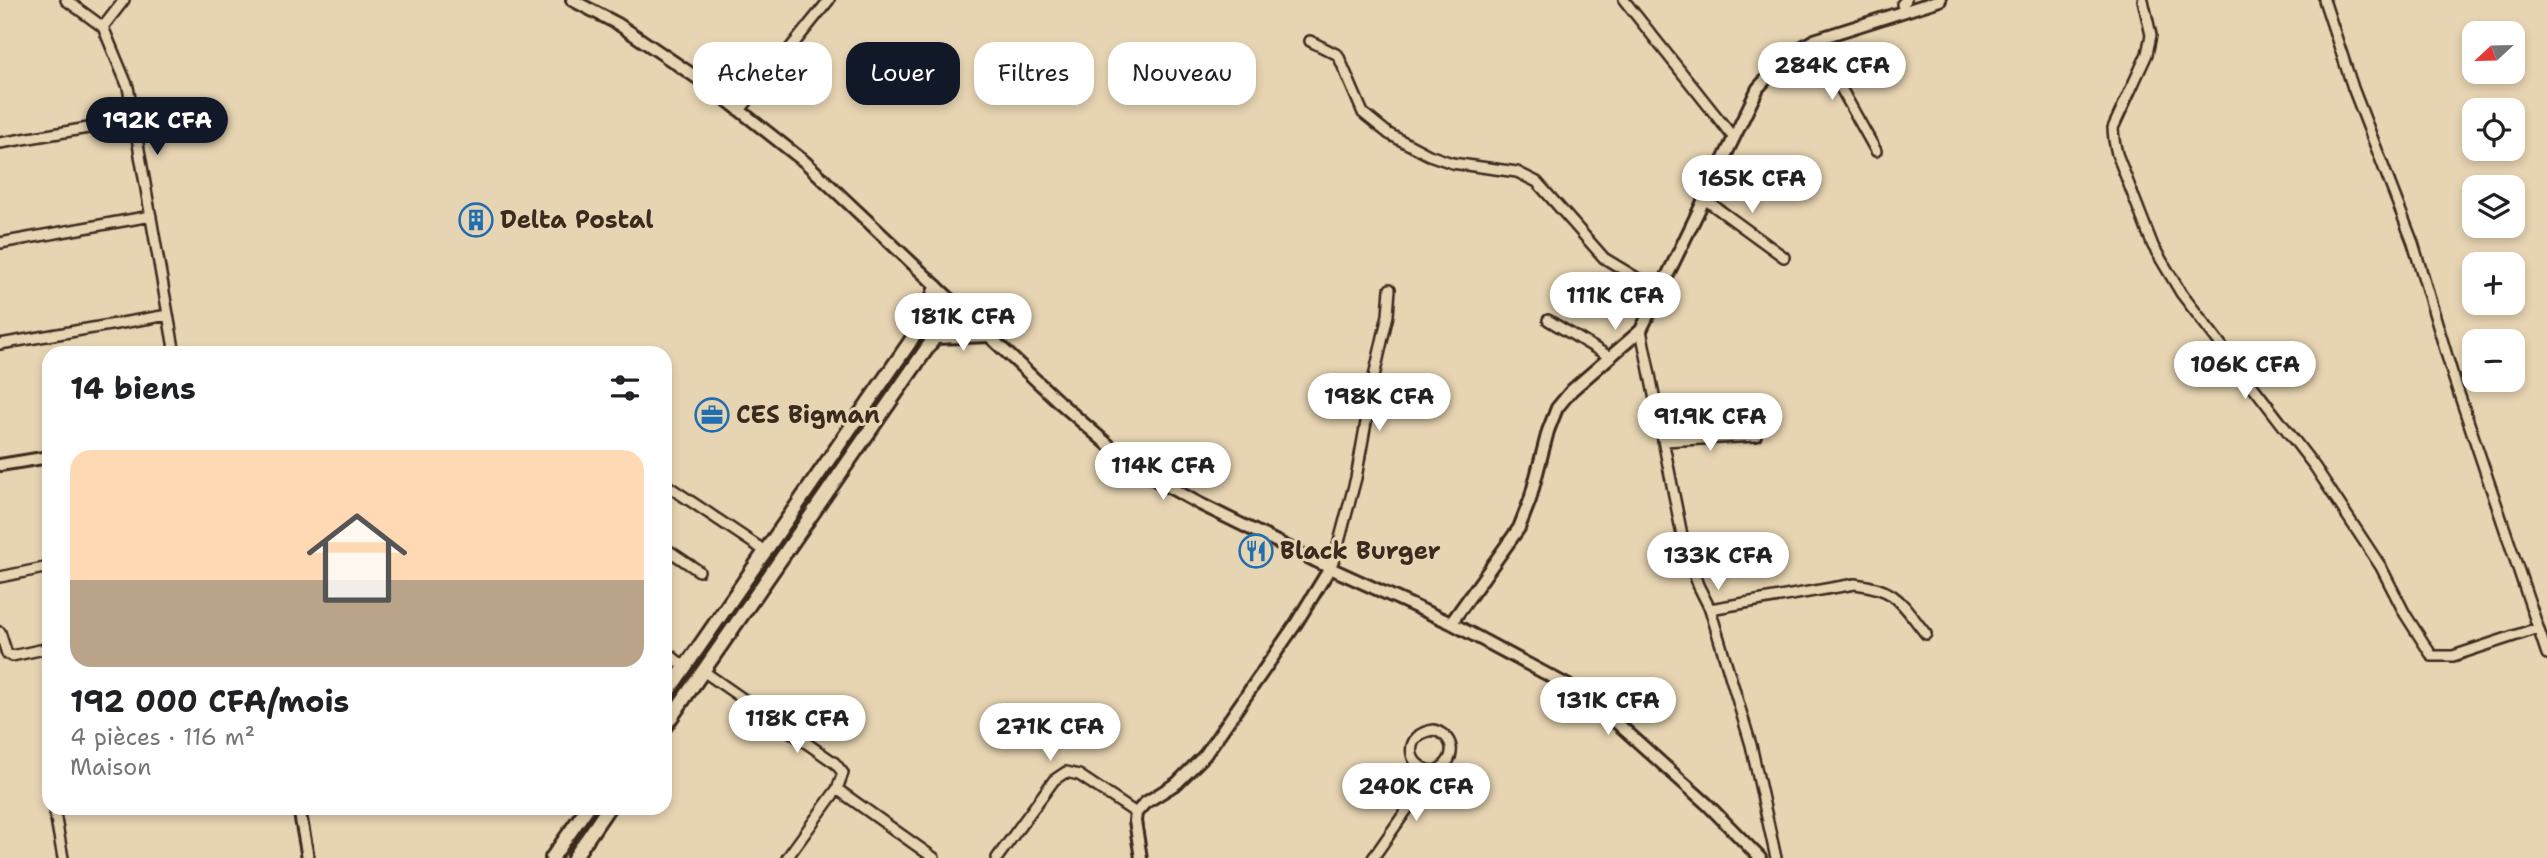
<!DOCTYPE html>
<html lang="fr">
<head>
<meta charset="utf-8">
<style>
  body { margin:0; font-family:"Shantell Sans",sans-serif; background:#f2f2f2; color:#202124; height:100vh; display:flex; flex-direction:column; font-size:26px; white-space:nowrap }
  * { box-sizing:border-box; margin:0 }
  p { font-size:23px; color:#757577 }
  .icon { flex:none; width:38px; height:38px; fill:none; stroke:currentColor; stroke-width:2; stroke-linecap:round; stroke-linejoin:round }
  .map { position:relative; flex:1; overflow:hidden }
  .details { position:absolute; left:42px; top:346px; width:630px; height:469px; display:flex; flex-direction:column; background:#fff; border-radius:21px; box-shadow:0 4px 10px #0003 }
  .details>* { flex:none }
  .guide { position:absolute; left:693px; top:42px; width:665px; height:63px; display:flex; gap:14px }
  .needle { width:46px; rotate:248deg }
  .tools { position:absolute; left:2462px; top:21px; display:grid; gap:14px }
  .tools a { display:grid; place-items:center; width:63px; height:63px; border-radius:14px; background:#fff; box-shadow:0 4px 10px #0003; font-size:35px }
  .price { position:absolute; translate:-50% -60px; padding:0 16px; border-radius:24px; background:#fff; color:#222; font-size:23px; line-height:46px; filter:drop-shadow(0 2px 4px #0008) }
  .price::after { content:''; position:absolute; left:50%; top:42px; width:21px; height:16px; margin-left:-10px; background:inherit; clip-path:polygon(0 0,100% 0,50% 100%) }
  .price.on { background:#111827; color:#fff }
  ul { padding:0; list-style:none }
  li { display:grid; align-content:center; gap:14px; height:371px; padding:0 28px }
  li span { display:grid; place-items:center; height:217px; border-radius:21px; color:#555 }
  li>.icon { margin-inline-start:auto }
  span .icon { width:126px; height:126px; fill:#fffc; stroke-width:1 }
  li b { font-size:30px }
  h2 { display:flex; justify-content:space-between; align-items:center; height:84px; padding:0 28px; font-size:30px }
  .pill { padding:0 24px; border-radius:21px; background:#fff; box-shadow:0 4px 10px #0003; font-size:24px; line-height:63px }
  .pill.on { background:#111827; color:#fff }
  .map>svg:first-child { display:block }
</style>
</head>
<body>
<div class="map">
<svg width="2547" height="858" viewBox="0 0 2547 858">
  <rect width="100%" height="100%" fill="#e7d4b2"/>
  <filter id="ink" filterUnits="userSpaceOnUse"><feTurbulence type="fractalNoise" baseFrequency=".0143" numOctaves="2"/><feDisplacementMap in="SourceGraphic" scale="14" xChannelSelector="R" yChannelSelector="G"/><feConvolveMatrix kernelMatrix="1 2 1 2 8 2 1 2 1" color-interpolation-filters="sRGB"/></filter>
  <g filter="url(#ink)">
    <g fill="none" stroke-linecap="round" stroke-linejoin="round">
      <defs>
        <path id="minor" d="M66 0 103 27 128 87 175 354
          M1624 0 1733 137
          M2143 0 2151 35 2147 54 2113 128 2114 140 2117 154 2153 246 2181 293 2315 467 2381 567 2405 614 2432 656H2453L2538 628
          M2324 0 2353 88 2413 243 2453 376 2547 654
          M1904 11 1902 4 1906 0
          M103 27 124 0
          M1814 40 1876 151
          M1310 41 1338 55 1363 113 1389 134 1429 155 1452 163 1517 172 1537 182 1604 258 1660 292
          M741 109 829 0
          M0 143 135 120
          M1703 198 1784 257
          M0 243 151 216
          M1548 320 1610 357
          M1641 330 1684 545 1698 585 1710 609 1751 745 1776 858
          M0 344 168 315
          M1664 441 1756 436
          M665 484 765 551
          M665 548 699 571
          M1330 568 1335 557 1356 478 1375 372 1388 315 1390 289
          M0 577 49 567
          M1710 609 1855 584C1898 589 1901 603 1926 634
          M0 632 7 654 12 656 49 648
          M665 651 685 667
          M703 671 835 763 843 773 837 789 787 858
          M837 789 934 858
          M54 808 63 858
          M997 858 1054 780 1066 772 1079 775 1136 813
          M1373 858 1434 771C1457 763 1457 737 1434 730 1404 733 1404 767 1434 771"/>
        <path id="tertiary" d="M572 0 618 24 709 86 805 162 1059 402 1120 455 1156 480 1200 504 1330 568 1451 623 1567 685 1607 714 1707 804 1760 858
          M0 465 49 457
          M1451 623 1519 528 1530 500 1548 431 1557 408 1572 390 1641 330 1758 88 1786 57 1814 40 1940 0
          M299 808 308 858
          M1141 858 1135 821 1136 813 1145 803 1177 783 1205 755 1295 625 1330 568"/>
        <path id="secondary" d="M935 337 989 335
          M665 696 910 342 925 317 936 287
          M665 726 957 305
          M552 858 587 808
          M574 858 608 808"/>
      </defs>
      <!-- minor casing -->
      <use href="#minor" stroke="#3b2a1e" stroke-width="14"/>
      <!-- tertiary casing -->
      <use href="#tertiary" stroke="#3b2a1e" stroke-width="16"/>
      <!-- secondary casing -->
      <use href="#secondary" stroke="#3b2a1e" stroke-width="18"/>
      <!-- minor -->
      <use href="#minor" stroke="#e7d4b2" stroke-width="9"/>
      <!-- tertiary -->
      <use href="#tertiary" stroke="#e7d4b2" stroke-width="10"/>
      <!-- secondary -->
      <use href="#secondary" stroke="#e7d4b2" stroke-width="12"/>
    </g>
  </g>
  <!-- icons -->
  <defs>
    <symbol id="building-ring" viewBox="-11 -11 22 22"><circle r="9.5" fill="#e7d4b2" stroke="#1f6fb2" stroke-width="1.5"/><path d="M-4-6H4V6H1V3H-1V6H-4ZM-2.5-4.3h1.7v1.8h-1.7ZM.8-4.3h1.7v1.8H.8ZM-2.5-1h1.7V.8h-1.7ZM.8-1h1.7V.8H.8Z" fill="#1f6fb2"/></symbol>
    <symbol id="office-ring" viewBox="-11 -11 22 22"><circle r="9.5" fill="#e7d4b2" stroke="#1f6fb2" stroke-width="1.5"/><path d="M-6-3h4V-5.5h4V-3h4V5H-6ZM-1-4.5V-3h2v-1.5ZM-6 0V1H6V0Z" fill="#1f6fb2"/></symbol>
    <symbol id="restaurant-ring" viewBox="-11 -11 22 22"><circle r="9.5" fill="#e7d4b2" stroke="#1f6fb2" stroke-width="1.5"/><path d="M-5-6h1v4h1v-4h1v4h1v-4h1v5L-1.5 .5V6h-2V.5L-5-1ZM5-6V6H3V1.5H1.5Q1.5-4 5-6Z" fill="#1f6fb2"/></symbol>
  </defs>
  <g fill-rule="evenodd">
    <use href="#building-ring" x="457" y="201" width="38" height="38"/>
    <use href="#office-ring" x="693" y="396" width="38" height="38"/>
    <use href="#restaurant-ring" x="1237" y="532" width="38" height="38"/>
  </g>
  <g text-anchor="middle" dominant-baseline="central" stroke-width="6" stroke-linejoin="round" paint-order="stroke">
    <!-- poi labels -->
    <g font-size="24" font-weight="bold" fill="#3b2a1e" stroke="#e7d4b2" text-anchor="start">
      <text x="500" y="220">Delta Postal</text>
      <text x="736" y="415">CES Bigman</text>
      <text x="1280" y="551">Black Burger</text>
    </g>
  </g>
</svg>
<div class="tools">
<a><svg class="needle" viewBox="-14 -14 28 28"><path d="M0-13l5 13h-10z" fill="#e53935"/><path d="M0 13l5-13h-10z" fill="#757577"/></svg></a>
<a><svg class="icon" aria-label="locate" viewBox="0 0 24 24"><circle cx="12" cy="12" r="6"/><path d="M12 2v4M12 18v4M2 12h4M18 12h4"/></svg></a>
<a><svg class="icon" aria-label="layers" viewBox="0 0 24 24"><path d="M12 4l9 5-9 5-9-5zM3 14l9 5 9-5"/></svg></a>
<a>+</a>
<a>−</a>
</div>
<b class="price" style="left:1832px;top:102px">284K CFA</b>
<b class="price on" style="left:157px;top:157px">192K CFA</b>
<b class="price" style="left:1752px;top:215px">165K CFA</b>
<b class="price" style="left:1615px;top:332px">111K CFA</b>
<b class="price" style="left:963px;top:353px">181K CFA</b>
<b class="price" style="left:2245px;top:401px">106K CFA</b>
<b class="price" style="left:1379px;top:433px">198K CFA</b>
<b class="price" style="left:1710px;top:453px">91.9K CFA</b>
<b class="price" style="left:1163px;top:502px">114K CFA</b>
<b class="price" style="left:1718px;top:592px">133K CFA</b>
<b class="price" style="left:1608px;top:737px">131K CFA</b>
<b class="price" style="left:797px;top:755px">118K CFA</b>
<b class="price" style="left:1050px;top:763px">271K CFA</b>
<b class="price" style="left:1416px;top:823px">240K CFA</b>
<div class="guide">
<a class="pill">Acheter</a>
<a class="pill on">Louer</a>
<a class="pill">Filtres</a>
<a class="pill">Nouveau</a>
</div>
<section class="details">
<h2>14 biens<svg class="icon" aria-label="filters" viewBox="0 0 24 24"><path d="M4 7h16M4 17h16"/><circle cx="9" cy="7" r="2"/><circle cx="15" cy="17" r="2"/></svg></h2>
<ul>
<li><span style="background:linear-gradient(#ffd9b3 60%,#b9a48a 0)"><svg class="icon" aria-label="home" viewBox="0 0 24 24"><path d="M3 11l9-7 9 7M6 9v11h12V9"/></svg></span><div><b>192 000 CFA/mois</b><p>4 pièces · 116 m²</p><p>Maison</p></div></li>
</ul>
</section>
</div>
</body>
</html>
